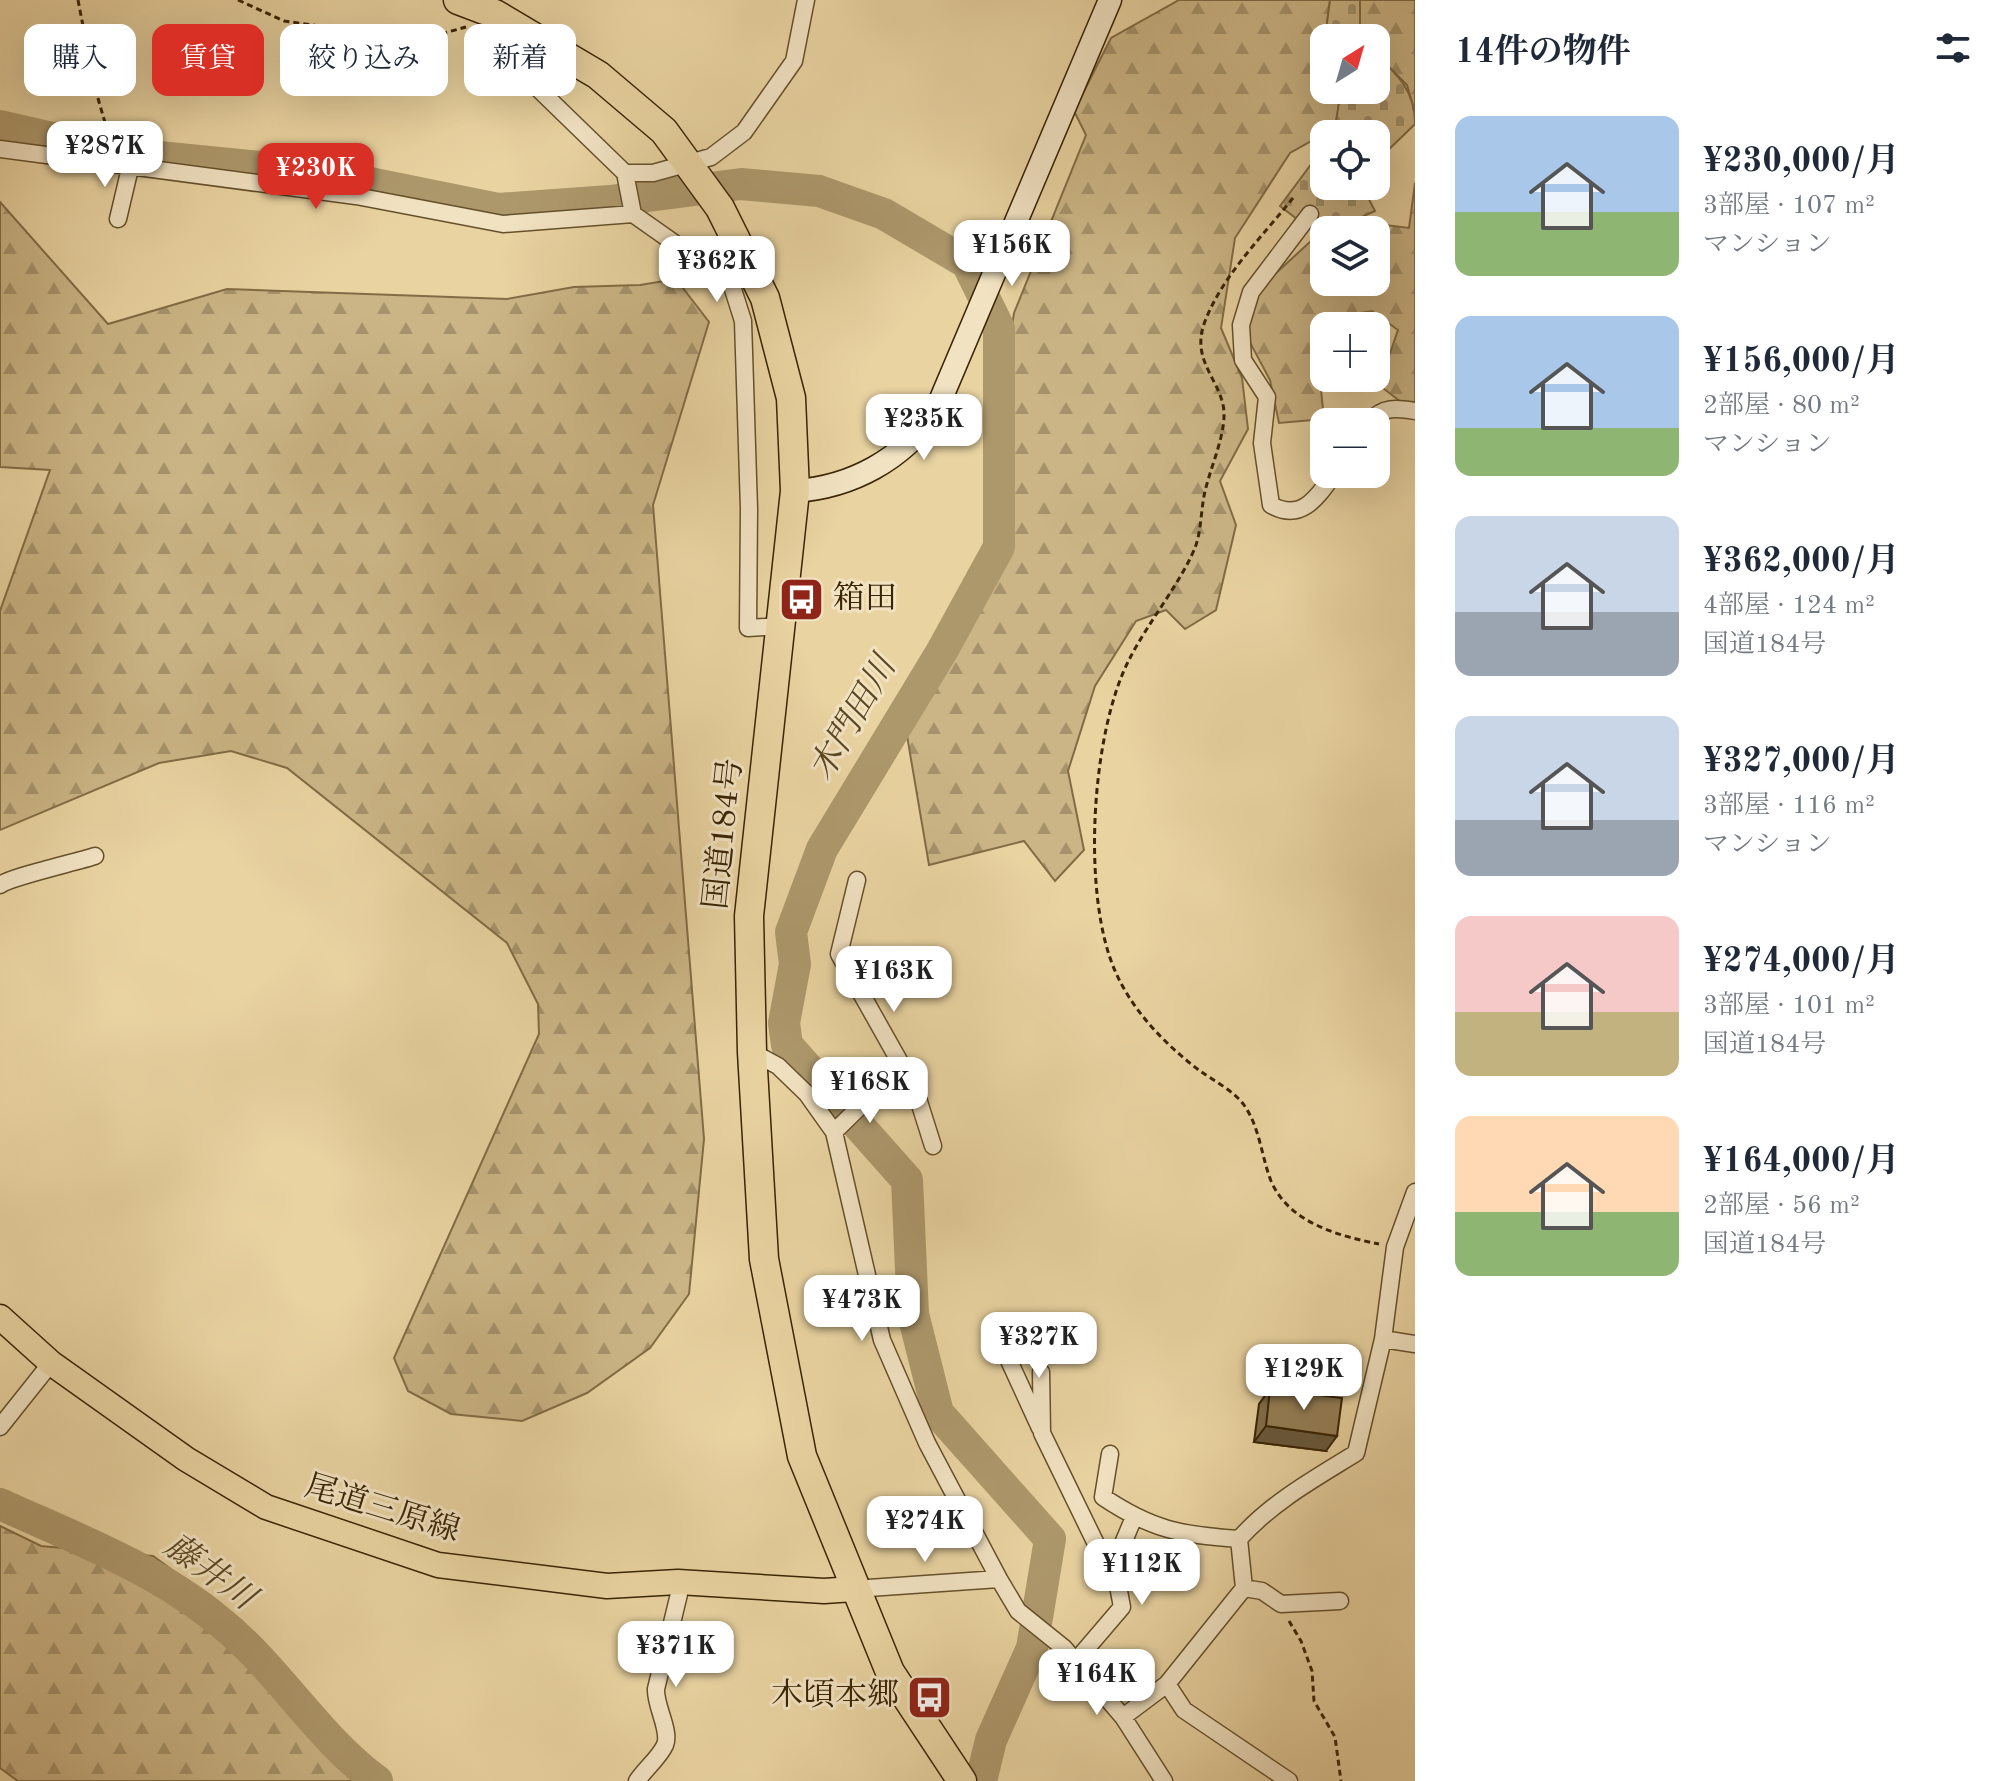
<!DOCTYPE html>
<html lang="ja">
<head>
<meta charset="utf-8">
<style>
  body { margin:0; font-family:"Old Standard TT","Noto Serif JP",serif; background:#f6f6f7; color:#1f2937; height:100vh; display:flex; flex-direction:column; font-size:30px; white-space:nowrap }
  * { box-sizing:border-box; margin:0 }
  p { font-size:26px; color:#747a83 }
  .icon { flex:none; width:44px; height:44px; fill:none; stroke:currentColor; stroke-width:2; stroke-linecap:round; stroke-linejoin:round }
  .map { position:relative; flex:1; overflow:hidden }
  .panel { display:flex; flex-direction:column; background:#fff; width:600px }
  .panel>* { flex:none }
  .banner { position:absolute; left:24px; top:24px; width:760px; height:72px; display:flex; gap:16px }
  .needle { width:52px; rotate:37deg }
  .tools { position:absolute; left:1310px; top:24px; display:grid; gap:16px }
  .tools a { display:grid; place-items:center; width:80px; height:80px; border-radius:16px; background:#fff; box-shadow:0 8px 32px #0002; font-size:40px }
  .price { position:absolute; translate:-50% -68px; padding:0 18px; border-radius:16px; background:#fff; color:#222; font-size:26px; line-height:52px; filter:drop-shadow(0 2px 4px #0008) }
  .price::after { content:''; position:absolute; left:50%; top:48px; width:24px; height:18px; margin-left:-12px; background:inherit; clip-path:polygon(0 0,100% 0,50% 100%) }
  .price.selected { background:#d93025; color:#fff }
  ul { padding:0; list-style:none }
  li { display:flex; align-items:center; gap:24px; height:200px; padding:0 40px }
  li span { display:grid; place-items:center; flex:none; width:224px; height:160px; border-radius:16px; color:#555 }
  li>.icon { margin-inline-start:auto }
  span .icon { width:96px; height:96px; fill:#fffc; stroke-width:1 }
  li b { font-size:34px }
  h2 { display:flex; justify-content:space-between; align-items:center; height:96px; padding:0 40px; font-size:34px }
  .tag { padding:0 28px; border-radius:16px; background:#fff; box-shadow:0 8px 32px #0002; font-size:28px; line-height:72px }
  .tag.selected { background:#d93025; color:#fff }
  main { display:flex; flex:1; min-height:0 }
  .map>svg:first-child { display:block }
</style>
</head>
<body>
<main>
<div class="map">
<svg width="1415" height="1781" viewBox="0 0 1415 1781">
  <defs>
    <pattern id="forest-firs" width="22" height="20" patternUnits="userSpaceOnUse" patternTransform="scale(2)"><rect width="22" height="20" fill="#cbb586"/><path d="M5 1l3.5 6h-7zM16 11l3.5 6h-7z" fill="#a6936b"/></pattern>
    <pattern id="cemetery-stones" width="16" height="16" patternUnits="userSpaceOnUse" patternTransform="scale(2)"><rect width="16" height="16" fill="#cbb586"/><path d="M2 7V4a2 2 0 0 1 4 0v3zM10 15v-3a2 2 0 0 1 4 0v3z" fill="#a6936b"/></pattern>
  </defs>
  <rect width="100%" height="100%" fill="#e9d3a1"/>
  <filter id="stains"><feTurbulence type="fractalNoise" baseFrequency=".0025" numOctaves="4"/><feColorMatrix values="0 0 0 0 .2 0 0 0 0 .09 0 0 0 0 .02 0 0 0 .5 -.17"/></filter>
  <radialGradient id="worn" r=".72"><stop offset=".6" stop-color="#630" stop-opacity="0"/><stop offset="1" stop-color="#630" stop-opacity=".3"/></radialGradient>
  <!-- forest -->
  <path fill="url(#forest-firs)" stroke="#826c45" stroke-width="2" d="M1179 0H1330L1327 23 1333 38H1324V90H1341L1335 132 1324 134 1290 153 1235 238 1221 328 1242 378 1248 429 1220 481 1236 525 1216 610 1185 629 1166 610 1136 621 1095 686 1068 771 1084 850 1055 881 1024 841 929 865 905 724 1009 559 1011 424 1006 364 1014 313 1086 135 1074 111 1111 38Z
    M1360 0H1415V112L1407 85 1376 54V38L1358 35Z
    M1415 183V403L1406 406 1379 385 1398 330 1372 311 1331 318 1316 341 1324 419 1279 423 1270 380 1246 335 1261 287 1312 240 1324 234V282H1376V230H1333L1353 221 1409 228Z
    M0 202 108 324 227 289 507 299 574 287 640 285 676 279 709 322 653 505 704 1139 689 1294 650 1348 587 1393 522 1421 451 1414 408 1391 394 1358 539 1034 538 1004 507 943 287 768 231 751 159 763 0 830V611L50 470 0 467Z
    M0 1526 41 1546 153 1556 242 1621 384 1781H18L0 1768Z"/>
  <!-- cemetery -->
  <path fill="url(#cemetery-stones)" stroke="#826c45" stroke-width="2" d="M1330 0H1360V38H1333L1327 23Z
    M1376 54C1398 75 1415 91 1415 124L1376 162V134H1334L1341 90H1376Z
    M1324 147V186H1362L1375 211 1333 230H1324L1319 236 1280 206Z"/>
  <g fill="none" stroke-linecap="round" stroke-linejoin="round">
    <!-- river -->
    <path stroke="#ad986c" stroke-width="32" d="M0 126 119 153 320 173 498 209 610 201 741 184 819 191 884 214 967 263 999 328V547L942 651 822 849 791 932 795 964 784 1023 787 1045 907 1180 913 1314 938 1413 1050 1539 1032 1648 991 1740 981 1781
      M0 1504C75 1538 155 1568 219 1621 278 1668 316 1736 377 1781"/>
    <defs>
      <path id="street" d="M495 14 500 45 522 73 625 173 633 214 731 283 743 321 749 509 748 628 781 626
        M0 149 356 196 503 224 633 214
        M625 173H653L711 157 744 132 794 61 806 0
        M1310 214 1251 292 1241 325 1243 360 1267 397 1262 443 1271 505C1301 522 1317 498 1334 474
        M118 219 130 168
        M1370 422C1382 406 1397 408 1415 411
        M857 880 839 954 915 1089 933 1146
        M0 885C10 877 77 862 95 856
        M752 1052 778 1066 807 1094 834 1132 882 1340 927 1443 999 1579 1018 1611 1064 1648 1123 1717 1164 1781
        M834 1132 877 1090 904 1073
        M1383 1339 1415 1344
        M1001 1343 1040 1428
        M1041 1372 1042 1433 1099 1550 1114 1565
        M0 1427 51 1363
        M1110 1454 1103 1497C1152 1530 1181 1535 1239 1539
        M1244 1588 1262 1591 1281 1604 1340 1601
        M854 1589 999 1579
        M1075 1662 1122 1607 1114 1565 1134 1517
        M1167 1684 1184 1710 1289 1781
        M1123 1717 1167 1684 1244 1588 1239 1539C1272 1502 1314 1479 1356 1453L1383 1339 1395 1247 1415 1192
        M637 1781C645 1769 659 1758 665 1745 671 1731 655 1706 656 1689L679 1594 678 1582"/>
      <path id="secondary" d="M795 491C853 487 902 459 935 413L1110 0"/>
      <path id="primary" d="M0 1317 51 1363 186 1459 266 1507 438 1565 607 1586 678 1582 824 1591 854 1589"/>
      <path id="highway" d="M458 0 495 14 598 75 664 131 720 208 765 298 791 398 795 491 749 916 752 1052 764 1259 802 1456 890 1672 962 1781"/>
    </defs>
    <!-- street casing -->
    <use href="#street" stroke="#65502b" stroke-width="19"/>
    <!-- secondary casing -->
    <use href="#secondary" stroke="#392404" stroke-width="25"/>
    <!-- primary casing -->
    <use href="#primary" stroke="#392404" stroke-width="27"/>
    <!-- highway casing -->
    <use href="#highway" stroke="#392404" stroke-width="31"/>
    <!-- path -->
    <path stroke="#392404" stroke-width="3" stroke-dasharray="6 4" stroke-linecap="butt" d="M78 0 95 88 106 126
      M238 0 284 21 419 40 466 27
      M1293 198C1262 237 1221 277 1204 324 1191 362 1222 381 1224 412 1225 438 1209 470 1204 496 1201 512 1201 530 1196 545 1184 578 1147 624 1130 658 1091 731 1081 897 1116 973 1134 1013 1166 1045 1200 1071 1214 1081 1234 1091 1244 1105 1260 1128 1261 1155 1271 1181 1289 1223 1339 1236 1379 1244
      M1289 1621 1301 1641 1312 1671 1314 1701 1335 1737 1341 1781"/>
    <!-- street -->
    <use href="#street" stroke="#f1e2c2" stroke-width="16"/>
    <!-- secondary -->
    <use href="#secondary" stroke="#f1e2c2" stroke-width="22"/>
    <!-- primary -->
    <use href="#primary" stroke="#e9d3a1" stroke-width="24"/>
    <!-- highway -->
    <use href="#highway" stroke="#e9d3a1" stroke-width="28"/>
  </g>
  <!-- wall -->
  <path fill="#806d4a" stroke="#392404" stroke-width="2" d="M1270 1389 1326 1451 1254 1442 1259 1404Z"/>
  <!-- shaded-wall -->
  <path fill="#68593c" stroke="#392404" stroke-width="2" d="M1266 1426 1337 1436 1326 1451 1254 1442Z"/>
  <!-- building -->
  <path fill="#957f56" stroke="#392404" stroke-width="2" d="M1270 1389 1342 1398 1337 1436 1266 1426Z"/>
  <!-- icons -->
  <defs>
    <symbol id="bus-square" viewBox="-11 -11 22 22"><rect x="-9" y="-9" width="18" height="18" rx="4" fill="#8f2418" stroke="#f1e2c2"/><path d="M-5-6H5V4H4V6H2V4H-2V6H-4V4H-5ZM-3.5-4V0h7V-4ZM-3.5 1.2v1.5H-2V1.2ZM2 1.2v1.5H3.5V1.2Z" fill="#fff"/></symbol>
  </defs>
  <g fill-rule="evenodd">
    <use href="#bus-square" x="776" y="574" width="51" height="51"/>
    <use href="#bus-square" x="904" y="1672" width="51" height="51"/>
  </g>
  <g text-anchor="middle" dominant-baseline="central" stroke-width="6" stroke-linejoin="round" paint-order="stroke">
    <!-- poi labels -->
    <g font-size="32" fill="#392404" stroke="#f1e2c2" text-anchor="start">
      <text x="833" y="600">箱田</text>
      <text x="899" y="1697" text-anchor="end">木頃本郷</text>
    </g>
    <!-- street labels -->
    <g font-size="32" fill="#392404" stroke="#f1e2c2">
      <text transform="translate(725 834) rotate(-84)">国道184号</text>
      <text transform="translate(382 1510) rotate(17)">尾道三原線</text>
    </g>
    <!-- water labels -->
    <g font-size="34" font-style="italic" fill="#5c4723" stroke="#f1e2c2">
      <text transform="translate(854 719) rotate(-60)">木門田川</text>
      <text transform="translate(209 1573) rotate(36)">藤井川</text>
    </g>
  </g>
  <rect width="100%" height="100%" filter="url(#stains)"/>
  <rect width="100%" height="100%" fill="url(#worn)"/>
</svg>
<div class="tools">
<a><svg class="needle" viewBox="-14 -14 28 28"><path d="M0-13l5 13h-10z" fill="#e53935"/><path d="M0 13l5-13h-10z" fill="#747a83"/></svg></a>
<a><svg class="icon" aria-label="locate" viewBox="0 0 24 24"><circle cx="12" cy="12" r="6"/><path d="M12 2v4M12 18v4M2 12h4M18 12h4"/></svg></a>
<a><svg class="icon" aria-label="layers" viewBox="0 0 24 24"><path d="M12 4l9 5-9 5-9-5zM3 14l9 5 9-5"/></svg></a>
<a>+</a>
<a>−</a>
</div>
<b class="price" style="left:105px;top:189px">¥287K</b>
<b class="price selected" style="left:316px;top:211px">¥230K</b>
<b class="price" style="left:1012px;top:288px">¥156K</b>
<b class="price" style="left:717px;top:304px">¥362K</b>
<b class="price" style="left:924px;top:462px">¥235K</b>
<b class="price" style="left:894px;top:1014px">¥163K</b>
<b class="price" style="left:870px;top:1125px">¥168K</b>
<b class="price" style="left:862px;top:1343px">¥473K</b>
<b class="price" style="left:1039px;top:1380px">¥327K</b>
<b class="price" style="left:1304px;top:1412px">¥129K</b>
<b class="price" style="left:925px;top:1564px">¥274K</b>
<b class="price" style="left:1142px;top:1607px">¥112K</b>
<b class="price" style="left:676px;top:1689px">¥371K</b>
<b class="price" style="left:1097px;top:1717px">¥164K</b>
<div class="banner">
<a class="tag">購入</a>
<a class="tag selected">賃貸</a>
<a class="tag">絞り込み</a>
<a class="tag">新着</a>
</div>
</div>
<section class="panel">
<h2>14件の物件<svg class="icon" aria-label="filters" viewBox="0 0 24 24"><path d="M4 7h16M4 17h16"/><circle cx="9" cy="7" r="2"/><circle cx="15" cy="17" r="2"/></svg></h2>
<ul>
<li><span style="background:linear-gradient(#a9c7e8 60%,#8fb573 0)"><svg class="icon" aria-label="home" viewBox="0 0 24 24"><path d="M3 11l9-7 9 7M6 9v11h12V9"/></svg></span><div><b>¥230,000/月</b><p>3部屋 · 107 m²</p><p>マンション</p></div></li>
<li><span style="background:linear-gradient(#a9c7e8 70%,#8fb573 0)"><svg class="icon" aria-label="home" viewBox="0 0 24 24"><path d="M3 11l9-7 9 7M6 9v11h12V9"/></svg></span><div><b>¥156,000/月</b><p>2部屋 · 80 m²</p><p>マンション</p></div></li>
<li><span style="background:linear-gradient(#c9d6e8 60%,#9aa5b1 0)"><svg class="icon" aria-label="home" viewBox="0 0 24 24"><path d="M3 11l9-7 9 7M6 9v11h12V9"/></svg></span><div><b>¥362,000/月</b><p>4部屋 · 124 m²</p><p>国道184号</p></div></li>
<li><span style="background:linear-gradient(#c9d6e8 65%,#9aa5b1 0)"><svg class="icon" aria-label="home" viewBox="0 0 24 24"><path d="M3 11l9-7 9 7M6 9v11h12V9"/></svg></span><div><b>¥327,000/月</b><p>3部屋 · 116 m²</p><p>マンション</p></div></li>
<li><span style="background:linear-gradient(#f6c9c9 60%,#c2b280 0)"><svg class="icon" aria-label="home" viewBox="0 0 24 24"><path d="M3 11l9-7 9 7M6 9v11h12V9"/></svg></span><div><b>¥274,000/月</b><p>3部屋 · 101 m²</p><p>国道184号</p></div></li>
<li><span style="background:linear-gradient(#ffd9b3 60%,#8fb573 0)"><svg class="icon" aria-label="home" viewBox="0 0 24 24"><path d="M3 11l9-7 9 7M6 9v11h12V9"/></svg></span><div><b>¥164,000/月</b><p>2部屋 · 56 m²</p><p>国道184号</p></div></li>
</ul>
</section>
</main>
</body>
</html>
